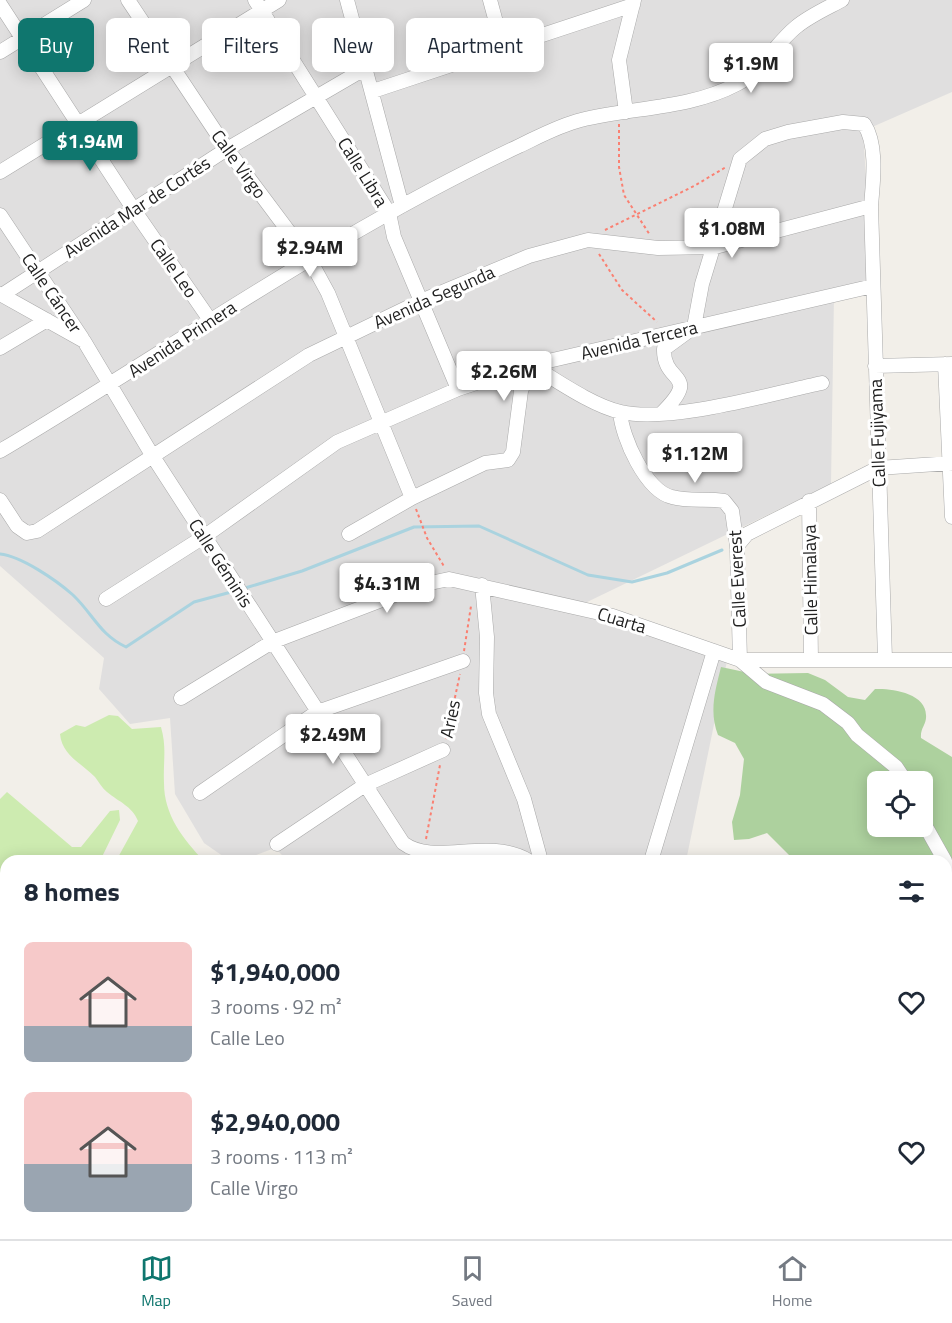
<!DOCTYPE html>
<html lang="en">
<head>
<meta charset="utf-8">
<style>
  body { margin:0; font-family:"Titillium Web",sans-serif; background:#f2f2f3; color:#1f2937; height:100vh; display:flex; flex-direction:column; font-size:22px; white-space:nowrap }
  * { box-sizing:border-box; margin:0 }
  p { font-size:20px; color:#747a83 }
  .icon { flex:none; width:33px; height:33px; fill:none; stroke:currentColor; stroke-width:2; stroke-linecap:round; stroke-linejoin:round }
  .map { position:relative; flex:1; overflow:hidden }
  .details { position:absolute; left:0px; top:855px; width:952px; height:384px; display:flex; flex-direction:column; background:#fff; border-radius:18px 18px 0 0; box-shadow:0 3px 15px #0003 }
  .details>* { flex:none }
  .guide { position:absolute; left:18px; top:18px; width:600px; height:54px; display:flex; gap:12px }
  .controls { position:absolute; left:867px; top:771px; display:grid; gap:12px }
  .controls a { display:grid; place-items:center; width:66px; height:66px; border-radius:9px; background:#fff; box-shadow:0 3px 15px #0003; font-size:30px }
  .price { position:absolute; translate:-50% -51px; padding:0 14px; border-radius:6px; background:#fff; color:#222; font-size:20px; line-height:39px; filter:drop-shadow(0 2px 3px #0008) }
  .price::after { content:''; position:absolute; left:50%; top:36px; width:18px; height:14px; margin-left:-9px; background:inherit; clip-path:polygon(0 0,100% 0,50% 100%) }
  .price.active { background:#0f766e; color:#fff }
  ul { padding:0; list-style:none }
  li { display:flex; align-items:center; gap:18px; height:150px; padding:0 24px }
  li span { display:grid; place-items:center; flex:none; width:168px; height:120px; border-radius:9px; color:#555 }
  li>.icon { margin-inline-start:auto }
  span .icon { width:72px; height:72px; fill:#fffc; stroke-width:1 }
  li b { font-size:26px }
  h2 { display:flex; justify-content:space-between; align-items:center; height:72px; padding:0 24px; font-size:26px }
  .chip { padding:0 21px; border-radius:9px; background:#fff; box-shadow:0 3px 15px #0003; font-size:21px; line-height:54px }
  .chip.active { background:#0f766e; color:#fff }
  .tab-bar { display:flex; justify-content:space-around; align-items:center; height:84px; border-top:2px solid #e0e1e3; background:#fff; font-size:16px; color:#747a83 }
  .tab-bar a { display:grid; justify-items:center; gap:3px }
  .tab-bar .active { color:#0f766e }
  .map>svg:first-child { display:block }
</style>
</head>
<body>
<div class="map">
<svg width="952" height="1239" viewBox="0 0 952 1239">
  <rect width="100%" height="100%" fill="#f2efe9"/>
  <!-- residential -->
  <path fill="#e0dfdf" d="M0 0H952V92L863 131 873 289 834 295 831 484 583 604 727 661 686 861H288L275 848 240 861H230L204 843 175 794 170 718 130 724 99 689 104 658 0 566Z"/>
  <!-- grass -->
  <path fill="#cdebb0" d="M109 715 118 716 132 729 161 727C167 748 163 761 164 783 164 815 183 839 204 861H116L138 821C132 806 119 802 107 792 102 788 99 782 95 777 81 763 62 755 60 734L76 725 85 727Z
    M7 792 72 847H81L110 811 119 810 120 820 100 861H6V1233H274L272 1239H0V799Z"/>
  <!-- forest -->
  <path fill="#add19e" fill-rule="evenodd" d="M721 667 754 674 808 673 825 680 848 697 865 700 875 689C891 688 926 693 926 715 927 724 920 728 921 738L952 757V1239H272L274 1233H946V861H795L767 833 749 839 734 840 732 822 740 795 744 759 735 743 718 735C709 712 715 691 721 667ZM878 782H922V826H878Z"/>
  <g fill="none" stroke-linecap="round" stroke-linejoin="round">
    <!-- stream -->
    <path stroke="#aad3df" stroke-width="3" d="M0 554C21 556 56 580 73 595 93 614 100 635 126 647L194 602 235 591
      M245 588 302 571 414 527 479 526 588 575 632 582 667 573 722 550"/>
    <defs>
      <path id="minor" d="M128 0 227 149 310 260 328 293 412 498
        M255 0 389 213 394 237 458 389
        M347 0 402 206
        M490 0 503 48
        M0 4 134 210 210 320
        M0 52 84 0
        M373 91 633 5
        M626 112 619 60 634 0
        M0 172 279 0
        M0 215 82 338
        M0 294 84 341 152 455 403 843C435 867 488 836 529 861
        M2 295 227 149 366 68
        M0 348 47 320
        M945 364 952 517
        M875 366 952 364
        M620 412C622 438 646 491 672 497 689 502 707 498 724 501L732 511 737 546 740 660
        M661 414C703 372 663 385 664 349L694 327 702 284 740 159 765 139 788 132 843 122 864 124C878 145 873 182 871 206L885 659
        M0 451C172 349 337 231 519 146 538 137 560 125 581 120 632 107 690 109 737 84 762 71 775 44 796 27 809 16 827 8 842 0
        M0 500 17 526 27 533 37 531 309 355 421 301 529 256 588 240 658 248 715 247 871 206
        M809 501 811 660
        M349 534 412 498 485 463 508 460 513 452 521 391 531 365C556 380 593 406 621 412 671 423 770 394 822 383
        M737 546 747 534 878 468 952 463
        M482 585 487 637 486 693 489 714 524 799 541 861
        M106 599 205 536 337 442 458 389 531 365 873 286
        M740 660 766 682 823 704 848 723 857 735 896 767 906 782
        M181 698 272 642 421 585 449 579 613 616 740 660H952
        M200 793 317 712 463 661
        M922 820 945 861
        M277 844 365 785 443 750
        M651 861 714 651
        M946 864 952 878
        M946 1111 952 1115
        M709 1233 713 1239"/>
    </defs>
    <!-- minor casing -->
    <use href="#minor" stroke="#a9a9a9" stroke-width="15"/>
    <!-- path -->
    <path stroke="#fa8072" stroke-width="2" stroke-dasharray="3 3" stroke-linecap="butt" d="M619 124V167L624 195 650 235
      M605 230 694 186 726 167
      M599 254 622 290 657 322
      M416 509 427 538 445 568
      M464 651 471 606
      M446 739 460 674
      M426 839 440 765"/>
    <!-- minor -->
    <use href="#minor" stroke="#fff" stroke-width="14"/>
  </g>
  <g text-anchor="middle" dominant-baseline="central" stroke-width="6" stroke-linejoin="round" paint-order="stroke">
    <!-- street labels -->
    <g font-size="18" fill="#222" stroke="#fff">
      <text transform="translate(239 164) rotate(54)">Calle Virgo</text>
      <text transform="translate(363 172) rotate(58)">Calle Libra</text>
      <text transform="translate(137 207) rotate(-33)">Avenida Mar de Cortés</text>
      <text transform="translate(174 268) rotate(55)">Calle Leo</text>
      <text transform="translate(52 293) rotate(56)">Calle Cáncer</text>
      <text transform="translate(434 297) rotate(-24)">Avenida Segunda</text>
      <text transform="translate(182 339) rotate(-33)">Avenida Primera</text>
      <text transform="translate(639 340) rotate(-13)">Avenida Tercera</text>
      <text transform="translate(877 433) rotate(-92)">Calle Fujiyama</text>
      <text transform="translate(221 563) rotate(57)">Calle Géminis</text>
      <text transform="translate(737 579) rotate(-93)">Calle Everest</text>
      <text transform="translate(810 580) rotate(-91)">Calle Himalaya</text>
      <text transform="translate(622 620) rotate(17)">Cuarta</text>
      <text transform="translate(450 719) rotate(-78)">Aries</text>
    </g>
  </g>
</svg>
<div class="controls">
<a><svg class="icon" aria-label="locate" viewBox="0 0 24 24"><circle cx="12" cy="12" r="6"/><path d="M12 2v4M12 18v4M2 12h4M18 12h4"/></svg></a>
</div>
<b class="price" style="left:751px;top:94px">$1.9M</b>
<b class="price active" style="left:90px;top:172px">$1.94M</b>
<b class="price" style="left:732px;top:259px">$1.08M</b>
<b class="price" style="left:310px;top:278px">$2.94M</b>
<b class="price" style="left:504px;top:402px">$2.26M</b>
<b class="price" style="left:695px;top:484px">$1.12M</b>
<b class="price" style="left:387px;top:614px">$4.31M</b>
<b class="price" style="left:333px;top:765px">$2.49M</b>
<div class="guide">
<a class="chip active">Buy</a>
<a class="chip">Rent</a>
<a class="chip">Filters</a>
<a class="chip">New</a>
<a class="chip">Apartment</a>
</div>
<section class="details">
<h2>8 homes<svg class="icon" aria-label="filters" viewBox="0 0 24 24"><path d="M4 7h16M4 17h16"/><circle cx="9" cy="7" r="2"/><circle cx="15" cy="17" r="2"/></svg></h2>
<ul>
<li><span style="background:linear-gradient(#f6c9c9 70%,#9aa5b1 0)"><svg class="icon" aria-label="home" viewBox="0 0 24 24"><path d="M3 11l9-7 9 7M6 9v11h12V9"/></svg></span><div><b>$1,940,000</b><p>3 rooms · 92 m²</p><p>Calle Leo</p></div><svg class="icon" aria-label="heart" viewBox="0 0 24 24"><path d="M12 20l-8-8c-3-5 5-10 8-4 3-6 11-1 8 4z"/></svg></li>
<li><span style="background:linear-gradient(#f6c9c9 60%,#9aa5b1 0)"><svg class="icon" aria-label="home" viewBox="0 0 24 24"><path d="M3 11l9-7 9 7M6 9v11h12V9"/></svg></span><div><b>$2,940,000</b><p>3 rooms · 113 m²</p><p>Calle Virgo</p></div><svg class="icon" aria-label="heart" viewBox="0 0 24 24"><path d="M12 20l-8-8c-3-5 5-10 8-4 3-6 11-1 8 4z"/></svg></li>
</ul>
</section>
</div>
<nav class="tab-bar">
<a class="active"><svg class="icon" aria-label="map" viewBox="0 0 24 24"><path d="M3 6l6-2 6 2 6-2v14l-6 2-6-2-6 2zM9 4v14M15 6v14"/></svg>Map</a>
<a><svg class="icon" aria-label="saved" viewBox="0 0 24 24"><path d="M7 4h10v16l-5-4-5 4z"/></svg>Saved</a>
<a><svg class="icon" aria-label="home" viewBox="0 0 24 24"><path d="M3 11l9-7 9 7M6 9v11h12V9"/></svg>Home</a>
</nav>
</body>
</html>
